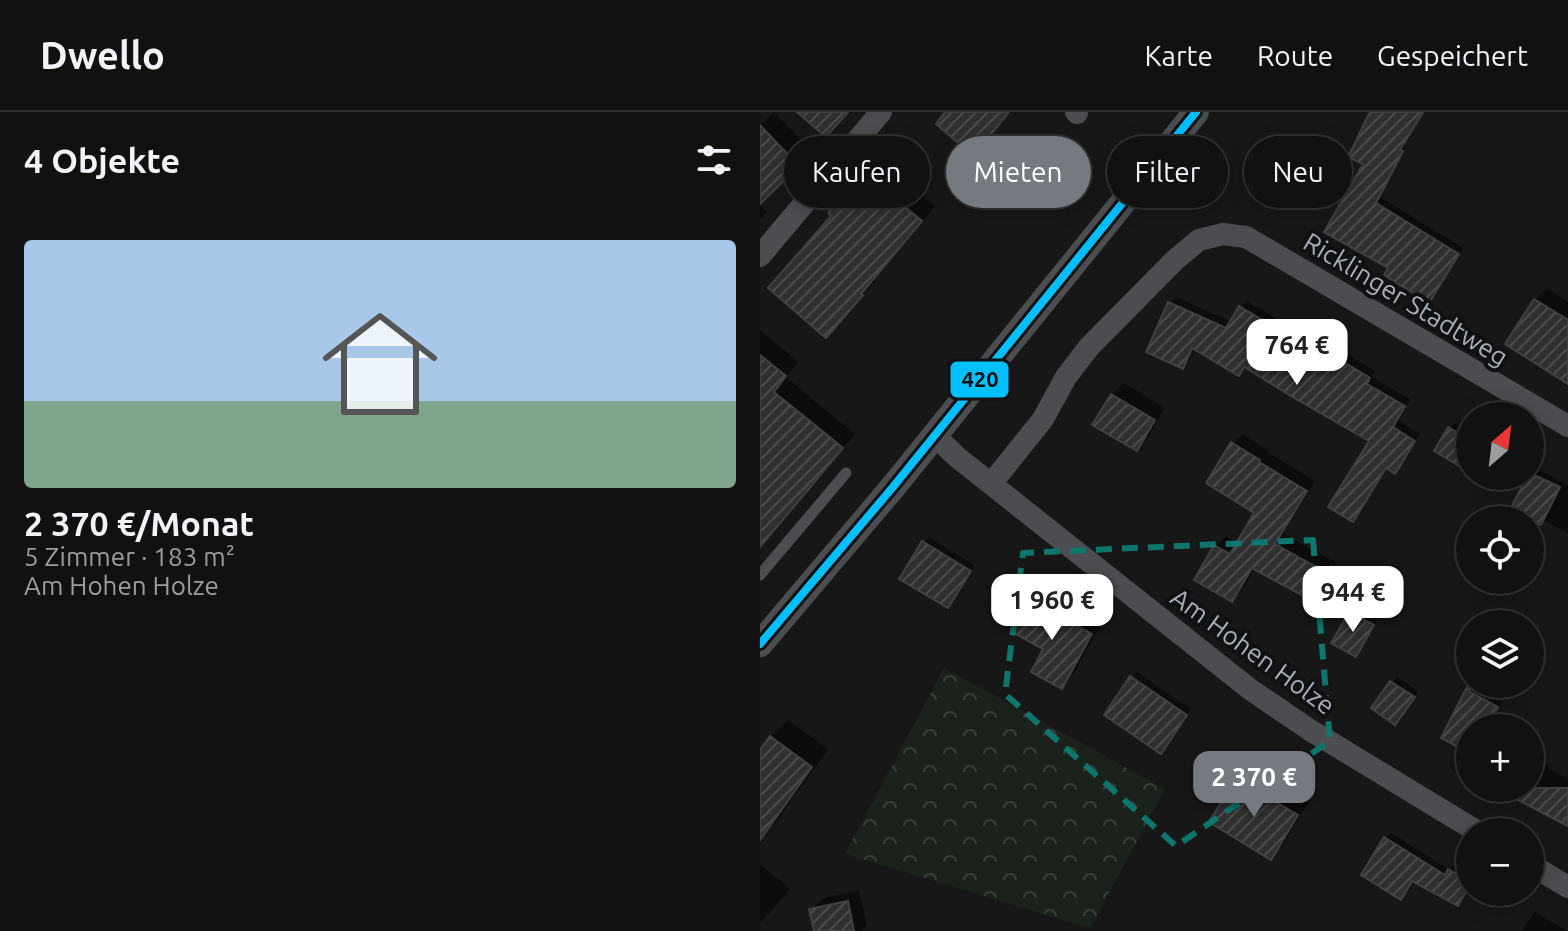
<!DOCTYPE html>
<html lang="de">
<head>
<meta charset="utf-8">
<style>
  body { margin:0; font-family:Ubuntu,sans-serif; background:#1e1f1f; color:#f1f3f6; height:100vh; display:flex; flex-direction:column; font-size:30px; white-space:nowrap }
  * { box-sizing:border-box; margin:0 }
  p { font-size:26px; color:#9c9d9f }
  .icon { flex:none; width:44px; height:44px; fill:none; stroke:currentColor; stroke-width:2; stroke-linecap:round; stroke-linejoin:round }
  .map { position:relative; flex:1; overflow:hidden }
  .details { display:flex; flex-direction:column; background:#111; width:760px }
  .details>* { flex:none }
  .guide { position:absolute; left:24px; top:24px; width:664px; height:72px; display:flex; gap:16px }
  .needle { width:52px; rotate:28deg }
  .buttons { position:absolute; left:696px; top:290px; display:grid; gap:16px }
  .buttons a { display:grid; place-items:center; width:88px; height:88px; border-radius:50%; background:#111; box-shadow:0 4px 20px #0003,0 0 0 2px #303131; font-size:40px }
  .price { position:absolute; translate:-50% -68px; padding:0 18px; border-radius:16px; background:#fff; color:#222; font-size:26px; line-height:52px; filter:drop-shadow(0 2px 4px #0008) }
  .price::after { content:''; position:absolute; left:50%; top:48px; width:24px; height:18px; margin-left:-12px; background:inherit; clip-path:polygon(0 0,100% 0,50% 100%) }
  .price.on { background:#757a80; color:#fff }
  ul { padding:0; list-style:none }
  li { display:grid; align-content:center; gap:16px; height:424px; padding:0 24px }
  li span { display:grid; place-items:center; height:248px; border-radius:8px; color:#555 }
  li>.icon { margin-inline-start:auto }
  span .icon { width:144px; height:144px; fill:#fffc; stroke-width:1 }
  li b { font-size:34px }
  h2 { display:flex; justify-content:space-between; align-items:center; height:96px; padding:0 24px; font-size:34px }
  .tag { padding:0 28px; border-radius:36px; background:#111; box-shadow:0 4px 20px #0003,0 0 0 2px #303131; font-size:28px; line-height:72px }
  .tag.on { background:#757a80; color:#fff }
  header { display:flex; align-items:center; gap:48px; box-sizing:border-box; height:112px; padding:0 40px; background:#111; border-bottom:2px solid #303131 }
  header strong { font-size:38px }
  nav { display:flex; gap:44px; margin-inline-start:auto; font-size:28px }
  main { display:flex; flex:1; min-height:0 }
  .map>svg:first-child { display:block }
</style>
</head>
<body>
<header>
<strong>Dwello</strong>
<nav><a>Karte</a><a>Route</a><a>Gespeichert</a></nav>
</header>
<main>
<section class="details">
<h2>4 Objekte<svg class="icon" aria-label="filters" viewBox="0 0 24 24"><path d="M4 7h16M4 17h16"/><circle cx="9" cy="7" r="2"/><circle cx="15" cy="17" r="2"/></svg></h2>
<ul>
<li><span style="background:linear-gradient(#a9c7e8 65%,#7fa58c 0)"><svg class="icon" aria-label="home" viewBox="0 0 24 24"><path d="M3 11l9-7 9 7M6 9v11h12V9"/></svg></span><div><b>2 370 €/Monat</b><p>5 Zimmer · 183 m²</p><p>Am Hohen Holze</p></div></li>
</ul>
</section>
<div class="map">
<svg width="808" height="819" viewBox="0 0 808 819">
  <defs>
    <pattern id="forest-crowns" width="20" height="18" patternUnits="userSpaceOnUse" patternTransform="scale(2)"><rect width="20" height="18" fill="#1b221b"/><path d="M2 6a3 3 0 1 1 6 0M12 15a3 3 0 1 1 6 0" fill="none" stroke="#39403a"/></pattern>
    <pattern id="building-hatch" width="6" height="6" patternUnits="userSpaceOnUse" patternTransform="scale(2)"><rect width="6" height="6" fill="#303031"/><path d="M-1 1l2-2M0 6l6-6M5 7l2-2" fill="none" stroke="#4b4b4d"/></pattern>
  </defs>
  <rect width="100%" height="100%" fill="#171717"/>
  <!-- forest -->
  <path fill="url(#forest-crowns)" d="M184 556 405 677 330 816 85 742Z"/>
  <!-- shadow -->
  <path fill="#0007" d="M14 0 52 39 0 89V13Z
    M188 0H246L232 18 269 56 233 94 226 52Z
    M612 0H663L644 32 646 33 620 85 703 136 674 183 631 156 606 51Z
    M118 47 175 94 114 166 116 168 80 209 73 104 70 101Z
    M0 94 7 100 0 107Z
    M787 176 808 190V268L775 188Z
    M416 185 472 210 480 196 487 189 537 219 541 215 615 259 612 265 650 287 638 308 660 322 641 353 635 359 628 355 599 402 593 408 612 328 486 253 478 261 434 235 429 248 422 255 410 192Z
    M0 218 38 250 26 265 95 322 0 434Z
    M364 271 405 296 388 325 376 337 352 283Z
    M695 311 710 320V336L699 352 690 317Z
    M483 322 508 338 507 340 555 369 523 422 576 450 560 478 574 453 571 451 556 478H560L551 487 495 456 482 478 472 488 437 467 456 434 466 424 478 432 497 401 473 332Z
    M775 356 808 373V421L783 408 781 411 769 364Z
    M169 425 214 453 193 488 164 430Z
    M283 478 342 510 313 563 302 575 286 537 272 489Z
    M596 496 617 508 601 537 596 542 590 501Z
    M377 560 431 597 406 634 372 566Z
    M637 565 658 579 635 611 632 570Z
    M712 574 742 589 728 616H710V638L707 579Z
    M28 608 68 637 15 711 0 726V641L11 626Z
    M770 644 789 654 788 657 808 667V713L739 676H770Z
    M489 656 548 691 522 734 511 745 477 667Z
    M631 721 690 758 695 753 710 761V773L703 786 698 791 654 767 646 780 603 762 625 726Z
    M0 752 30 777 0 811Z
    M99 779 107 814 102 819H56L51 798 63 786Z
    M775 800 807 819H762Z"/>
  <!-- building -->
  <path fill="url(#building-hatch)" stroke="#3f4143" stroke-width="2" d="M37 0H88L66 25Z
    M185 0H249L229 25 265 62 233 96 206 72 223 52 176 12Z
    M610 0H663L640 38 643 39 616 91 699 142 669 191 624 163 628 156 564 120 603 52 588 45Z
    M0 13 39 54 0 92Z
    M102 60 162 109 101 182 103 183 66 226 8 176 71 104 68 101Z
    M774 187 808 208V272L745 232Z
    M408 190 466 216 479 194 531 225 533 220 610 266 607 272 645 294 633 315 655 329 635 362 626 356 593 410 568 395 609 329 536 287 484 255 479 264 432 236 423 257 386 240Z
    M0 243 26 264 14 280 83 336 0 435Z
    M351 282 395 308 377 339 332 313Z
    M688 315 710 328V336L699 354 674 339Z
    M471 330 500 348 499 350 547 379 515 432 567 461 552 489 492 456 472 490 434 468 454 433 470 442 494 401 446 371Z
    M770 361 800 375 781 413 750 398 767 364H770Z
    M162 429 211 459 188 496 139 467Z
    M270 488 332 522 302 577 271 560 283 537 252 520Z
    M589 500 614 513 596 545 571 531Z
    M370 564 427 603 401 642 344 603Z
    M630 569 655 585 635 613 611 596Z
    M710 569V580L738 595 727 616H710V641L681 626Z
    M10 624 52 655 0 728V638Z
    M476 666 538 703 511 748 449 710Z
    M735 676H808V714Z
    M624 725 685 763 688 757 710 769V772L698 794 652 769 641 788 601 763Z
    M88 789 94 819H54L49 797Z"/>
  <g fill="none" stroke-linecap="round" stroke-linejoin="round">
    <!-- service -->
    <path stroke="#4b4d50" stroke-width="11" d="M0 463 86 361"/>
    <!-- minor -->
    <path stroke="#4b4d50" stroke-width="22" d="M316 0 317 1
      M0 144 121 0
      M175 324 197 345 231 372 491 578 550 618 718 720
      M231 372 283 307 306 265 329 235 415 148 439 128 463 122 486 125 808 314
      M770 752 808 775"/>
    <!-- tertiary -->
    <path stroke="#4b4d50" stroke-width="26" d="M0 532 133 375 436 0"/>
    <defs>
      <path id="bus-1" d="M0 532 133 375 436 0"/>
    </defs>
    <!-- bus-1 casing -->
    <use href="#bus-1" stroke="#111113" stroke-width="14"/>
    <!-- bus-1 -->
    <use href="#bus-1" stroke="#00bfff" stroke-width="8"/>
  </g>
  <!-- marked area -->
  <path fill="none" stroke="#0f766e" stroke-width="6" stroke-dasharray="16 10" stroke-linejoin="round" d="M553 428 570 629 416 734 245 582 263 441Z"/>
  <g text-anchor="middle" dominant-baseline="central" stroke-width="8" stroke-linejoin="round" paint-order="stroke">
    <!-- street labels -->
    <g font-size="26" fill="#a8afb9" stroke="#111113">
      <text transform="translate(646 187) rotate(31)">Ricklinger Stadtweg</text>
      <text transform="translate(493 539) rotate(36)">Am Hohen Holze</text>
    </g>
  </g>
  <rect stroke="#111113" stroke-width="3" x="189" y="248" width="61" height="39" rx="8" fill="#00bfff"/>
  <g font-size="22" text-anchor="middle" font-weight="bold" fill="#111">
    <text x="220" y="275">420</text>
  </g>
</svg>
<div class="buttons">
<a><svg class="needle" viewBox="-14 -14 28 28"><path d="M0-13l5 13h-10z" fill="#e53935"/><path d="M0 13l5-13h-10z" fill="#9c9d9f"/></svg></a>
<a><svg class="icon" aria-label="locate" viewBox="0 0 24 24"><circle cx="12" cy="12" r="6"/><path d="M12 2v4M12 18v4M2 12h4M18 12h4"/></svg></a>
<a><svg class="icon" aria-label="layers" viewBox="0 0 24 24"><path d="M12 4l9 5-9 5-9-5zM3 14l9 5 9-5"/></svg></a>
<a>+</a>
<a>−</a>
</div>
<b class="price" style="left:537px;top:275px">764 €</b>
<b class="price" style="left:593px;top:522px">944 €</b>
<b class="price" style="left:292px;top:530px">1 960 €</b>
<b class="price on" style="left:494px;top:707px">2 370 €</b>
<div class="guide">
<a class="tag">Kaufen</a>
<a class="tag on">Mieten</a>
<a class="tag">Filter</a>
<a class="tag">Neu</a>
</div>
</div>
</main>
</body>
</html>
